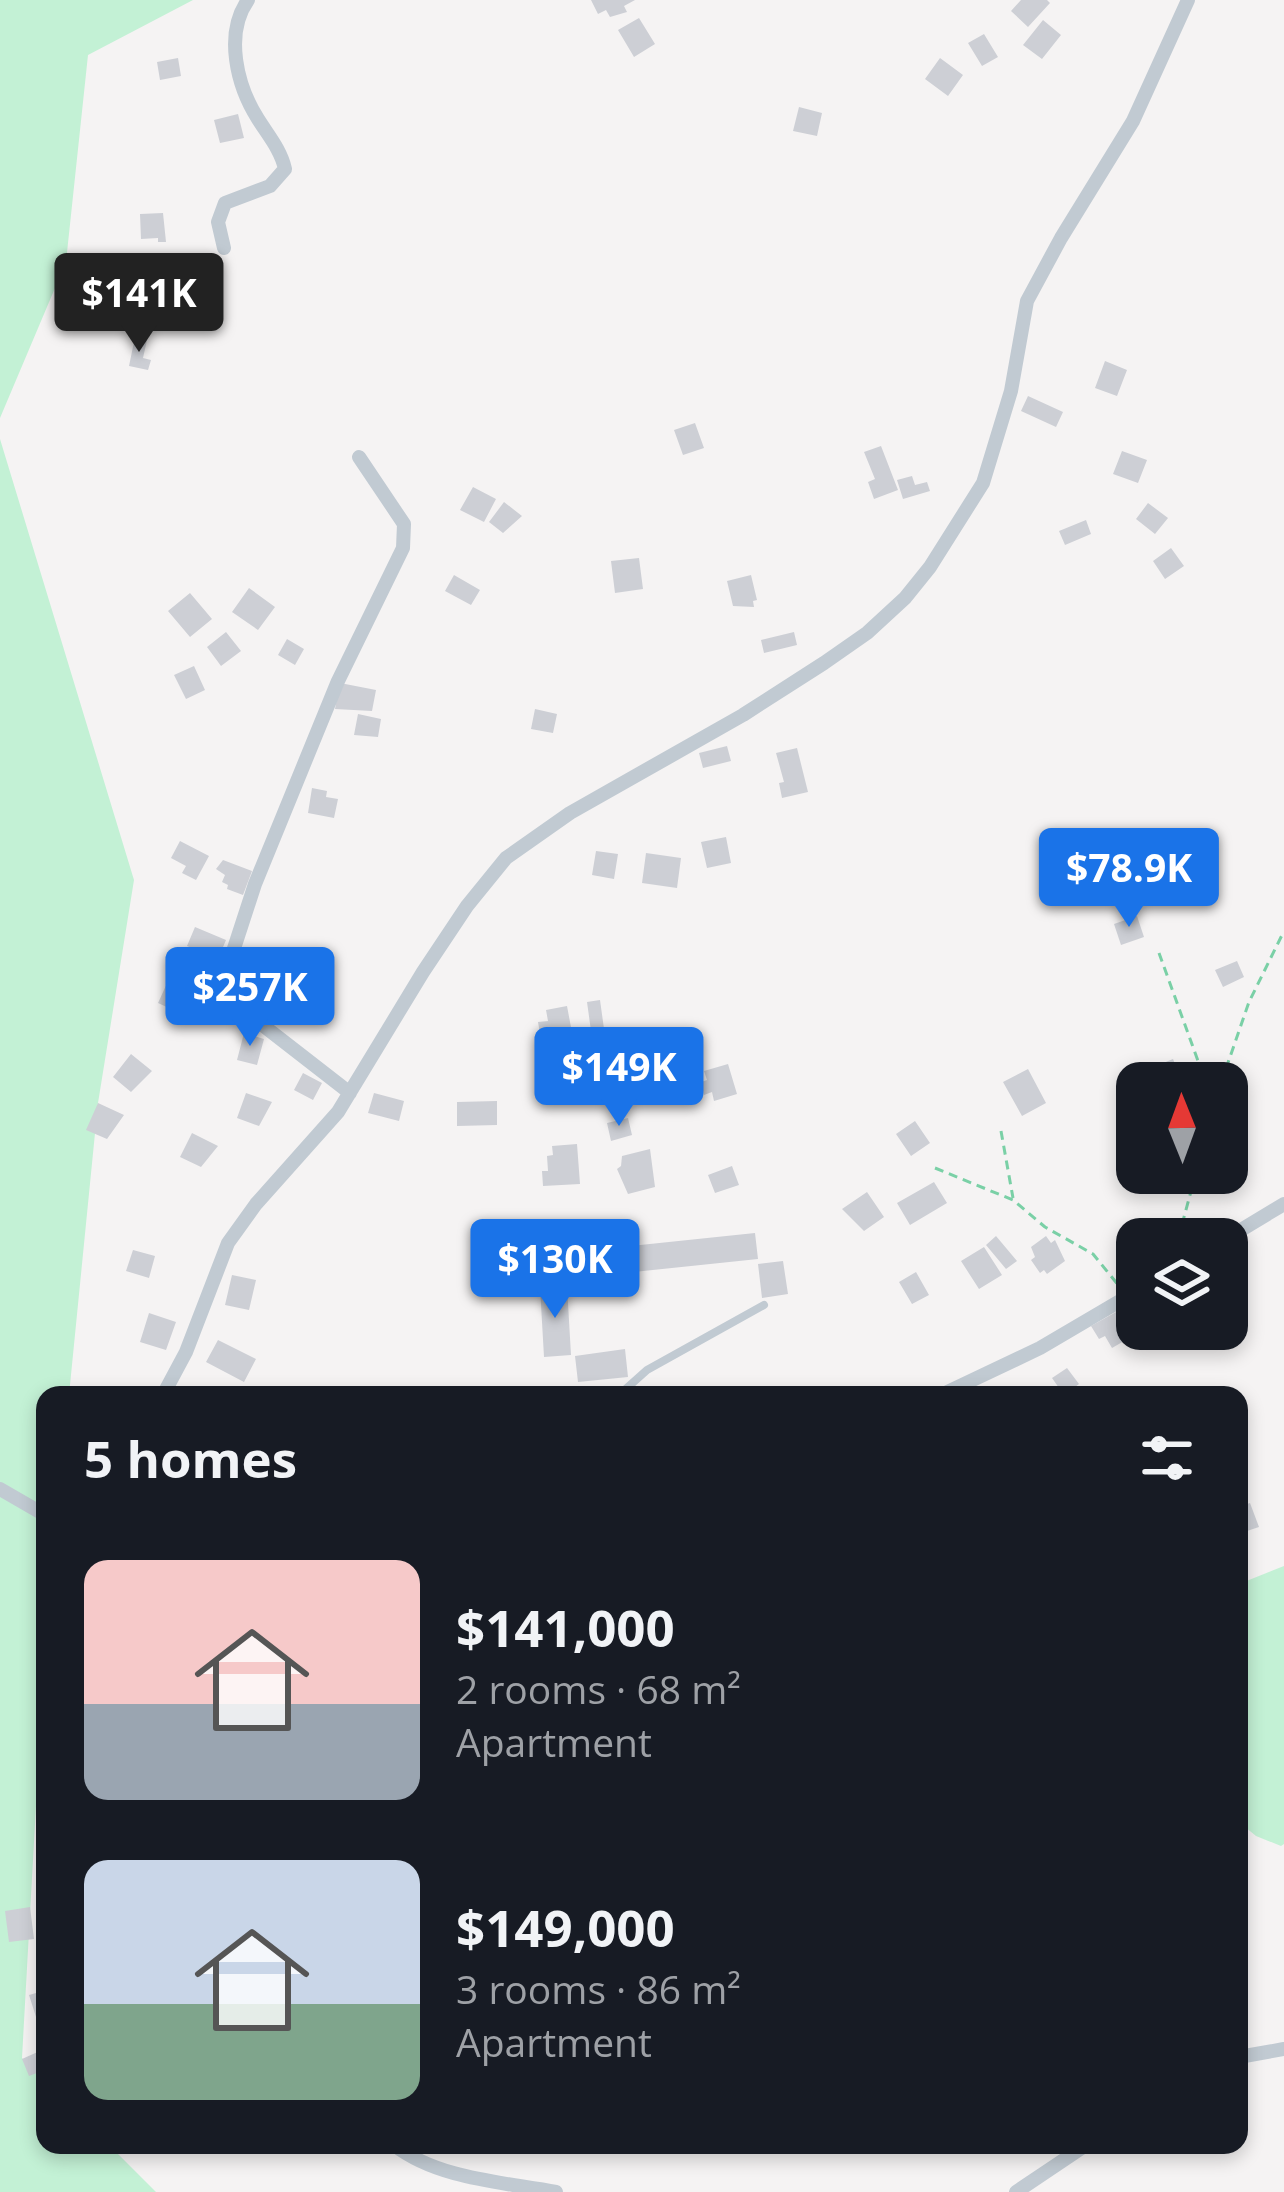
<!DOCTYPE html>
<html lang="en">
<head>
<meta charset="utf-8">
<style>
  body { margin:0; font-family:"Open Sans",sans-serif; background:#20242c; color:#f1f3f6; height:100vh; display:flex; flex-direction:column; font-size:45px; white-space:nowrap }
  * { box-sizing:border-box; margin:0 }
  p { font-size:39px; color:#9ea1a6 }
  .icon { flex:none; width:66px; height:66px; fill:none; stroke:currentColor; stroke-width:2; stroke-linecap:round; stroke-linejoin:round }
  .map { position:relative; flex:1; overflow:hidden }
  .side { position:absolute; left:36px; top:1386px; width:1212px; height:768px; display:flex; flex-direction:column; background:#171b24; border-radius:24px; box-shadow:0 6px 18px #0003 }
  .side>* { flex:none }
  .needle { width:78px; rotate:359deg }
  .controls { position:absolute; left:1116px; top:1062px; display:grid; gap:24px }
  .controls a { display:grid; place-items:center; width:132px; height:132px; border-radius:24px; background:#171b24; box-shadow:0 6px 18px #0003; font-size:60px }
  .price { position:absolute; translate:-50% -102px; padding:0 27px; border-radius:12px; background:#1a73e8; color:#fff; font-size:39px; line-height:78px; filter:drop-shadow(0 3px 6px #0008) }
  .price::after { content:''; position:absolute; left:50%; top:72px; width:36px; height:27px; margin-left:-18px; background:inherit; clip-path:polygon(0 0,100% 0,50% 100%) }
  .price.active { background:#222; color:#fff }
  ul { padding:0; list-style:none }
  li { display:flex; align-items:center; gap:36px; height:300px; padding:0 48px }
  li span { display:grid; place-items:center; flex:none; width:336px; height:240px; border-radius:24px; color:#555 }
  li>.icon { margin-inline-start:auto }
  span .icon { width:144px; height:144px; fill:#fffc; stroke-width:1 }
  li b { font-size:51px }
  h2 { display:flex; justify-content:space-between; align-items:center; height:144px; padding:0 48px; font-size:51px }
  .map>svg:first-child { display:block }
</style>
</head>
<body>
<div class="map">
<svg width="1284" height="2192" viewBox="0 0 1284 2192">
  <rect width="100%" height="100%" fill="#f5f3f3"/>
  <!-- green -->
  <path fill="#c3f1d5" d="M0 0H193L88 55 66 262 0 418Z
    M0 439 134 880 98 1103 69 1395H45V1644L22 2058 45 2082V2145H109L156 2192H0Z
    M1284 1566V1844L1281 1846 1256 1836 1239 1822V1584Z"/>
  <!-- building -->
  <path fill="#cdcfd5" d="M591 0H635L624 6 627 12 610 17 606 10 598 14Z
    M1021 0H1047L1050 3 1028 27 1011 11Z
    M639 18 655 44 634 57 618 30Z
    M1043 20 1061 35 1042 59 1023 45Z
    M984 34 998 57 982 66 968 43Z
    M178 58 181 76 160 80 157 62Z
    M940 58 963 75 948 96 925 79Z
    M799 107 822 113 817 136 793 131Z
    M238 114 244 138 220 143 214 120Z
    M163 213 166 242H158V238L141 239 140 214Z
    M135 337 147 340 143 358 151 360 148 370 129 366Z
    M1105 361 1127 370 1117 396 1095 388Z
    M1028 396 1063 412 1056 427 1021 411Z
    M695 423 704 448 683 455 674 430Z
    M881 446 898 490 874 499 868 482 875 479 864 452Z
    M1122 451 1147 460 1138 483 1113 474Z
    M912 476 915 485 927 482 930 491 903 499 897 480Z
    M473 487 496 499 484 522 460 510Z
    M504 502 522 516 503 533 489 522Z
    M1148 503 1168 518 1155 534 1136 519Z
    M1086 520 1091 534 1065 545 1059 531Z
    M1171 548 1184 566 1165 579 1153 561Z
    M639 558 643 589 615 593 611 561Z
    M454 575 480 590 471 605 445 591Z
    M751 575 757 600 753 601 754 607 733 606 727 581Z
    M249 588 275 607 258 630 232 612Z
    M190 593 212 619 190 637 168 611Z
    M226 632 241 651 221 666 207 647Z
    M794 632 797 645 764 653 761 640Z
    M287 639 304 649 295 665 278 655Z
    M194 666 205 690 186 699 174 675Z
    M340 683 376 690 372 711 335 709Z
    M535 709 557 714 553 733 531 729Z
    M358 714 381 719 378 737 354 735Z
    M727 746 731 761 703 768 699 753Z
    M797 748 808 792 782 798 779 783 784 782 776 753Z
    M312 788 327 791 326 797 338 799 334 818 308 813Z
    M726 837 731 863 707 868 701 842Z
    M180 841 209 856 196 880 182 873 186 866 171 858Z
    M596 851 618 854 614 879 592 875Z
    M646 853 681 858 677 888 642 883Z
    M223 860 252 871 243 895 227 889 228 885 222 882 225 875 216 869Z
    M1137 916 1144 937 1121 945 1114 924Z
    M195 927 226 940 218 959 187 946Z
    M1237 961 1244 977 1223 987 1215 970Z
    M169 979 192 989 186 1002 192 1005 186 1016 158 1003Z
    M600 1000 605 1036 592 1038 587 1002Z
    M567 1006 573 1038 550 1042 548 1033 540 1034 538 1022 548 1021 546 1010Z
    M244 1033 264 1039 257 1065 237 1060Z
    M131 1054 152 1071 131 1092 113 1077Z
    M1173 1059 1183 1083H1137V1103L1127 1078Z
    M617 1061 622 1079 603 1084 598 1066Z
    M728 1064 737 1094 714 1101 712 1092 704 1095 701 1082 707 1080 704 1071Z
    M1028 1069 1046 1103 1022 1116 1003 1082Z
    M303 1073 322 1083 313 1100 294 1090Z
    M246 1093 272 1102 259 1126 237 1118Z
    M374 1093 404 1101 399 1121 368 1113Z
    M497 1101V1125L457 1126V1102Z
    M98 1103 124 1115 107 1139 86 1130Z
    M628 1118 632 1135 611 1141 607 1123Z
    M915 1121 930 1143 911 1156 896 1134Z
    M192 1133 218 1146 201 1167 180 1157Z
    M577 1144 580 1184 543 1186 542 1171H548L547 1156 553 1155 552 1146Z
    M650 1149 655 1187 628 1194 617 1169 621 1166 622 1156Z
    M732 1166 739 1185 715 1193 708 1175Z
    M934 1182 947 1203 910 1225 897 1203Z
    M867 1192 884 1217 864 1231 842 1209Z
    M755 1233 758 1259 538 1282 535 1256Z
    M996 1236 1017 1261 1006 1269 986 1245Z
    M1046 1236 1051 1243 1055 1240 1065 1261 1047 1274 1044 1270 1040 1273 1031 1260 1035 1257 1031 1247Z
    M984 1247 1002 1275 979 1289 961 1261Z
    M133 1250 155 1256 149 1278 126 1271Z
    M527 1260 530 1285 503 1289 500 1264Z
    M783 1261 788 1294 762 1298 758 1264Z
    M916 1272 929 1295 912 1304 899 1282Z
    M232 1275 256 1280 249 1310 225 1305Z
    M567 1286 571 1355 544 1357 540 1287Z
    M1116 1312 1131 1337 1112 1348 1105 1336 1099 1339 1091 1326Z
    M149 1313 176 1322 166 1350 140 1342Z
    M218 1340 256 1359 244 1382 206 1362Z
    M625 1349 628 1377 578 1382 575 1356Z
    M1067 1368 1079 1384 1064 1395 1052 1378Z
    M1250 1503 1259 1527 1244 1532 1239 1507Z
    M30 1907 34 1939 9 1942 5 1911Z
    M43 1991 45 1998 44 2042 29 1995Z
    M42 2050 45 2070 29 2076 22 2059Z"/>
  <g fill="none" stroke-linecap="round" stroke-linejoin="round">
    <!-- path -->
    <path stroke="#7ad0a6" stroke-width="3" stroke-dasharray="9 6" stroke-linecap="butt" d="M1159 953 1206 1083
      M1221 1083 1249 1002 1284 931
      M1001 1131 1013 1198
      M935 1168 1013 1200 1045 1227 1093 1254 1119 1286
      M1178 1239 1196 1173"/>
    <!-- service -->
    <path stroke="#c1cad2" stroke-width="8" d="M619 1395 647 1370 764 1305"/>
    <!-- minor -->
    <path stroke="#c1cad2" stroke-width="14" d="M224 248 218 222 225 203 270 186 285 169C281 150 268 135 258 119 237 86 224 34 248 0
      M350 1093 238 1006 230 996 226 973 255 884 338 681 403 548 404 524 359 457
      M1226 1239 1284 1204
      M163 1395 186 1352 228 1243 256 1204 338 1112 423 972 467 906 506 858 570 813 743 715 824 663 867 633 905 598 930 567 983 483 1011 391 1027 301 1061 238 1133 121 1188 0
      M941 1395 1040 1348 1137 1291
      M0 1489 45 1515
      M1239 2057 1284 2049
      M394 2145C438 2179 502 2182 556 2192
      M1016 2192 1086 2145"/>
  </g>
</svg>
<div class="controls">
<a><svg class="needle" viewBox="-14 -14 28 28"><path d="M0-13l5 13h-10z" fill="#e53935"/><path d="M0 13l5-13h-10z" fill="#9ea1a6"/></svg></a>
<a><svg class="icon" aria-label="layers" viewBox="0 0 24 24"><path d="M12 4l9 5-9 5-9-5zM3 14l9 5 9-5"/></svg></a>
</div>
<b class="price active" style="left:139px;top:355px">$141K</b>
<b class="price" style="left:1129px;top:930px">$78.9K</b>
<b class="price" style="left:250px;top:1049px">$257K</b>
<b class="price" style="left:619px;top:1129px">$149K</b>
<b class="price" style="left:555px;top:1321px">$130K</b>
<section class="side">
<h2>5 homes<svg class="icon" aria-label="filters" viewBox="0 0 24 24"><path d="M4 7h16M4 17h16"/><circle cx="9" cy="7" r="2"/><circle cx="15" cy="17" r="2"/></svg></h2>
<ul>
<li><span style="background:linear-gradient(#f6c9c9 60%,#9aa5b1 0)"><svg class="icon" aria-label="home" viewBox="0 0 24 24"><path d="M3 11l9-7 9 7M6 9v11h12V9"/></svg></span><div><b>$141,000</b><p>2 rooms · 68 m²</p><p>Apartment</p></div></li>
<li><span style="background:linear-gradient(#c9d6e8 60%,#7fa58c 0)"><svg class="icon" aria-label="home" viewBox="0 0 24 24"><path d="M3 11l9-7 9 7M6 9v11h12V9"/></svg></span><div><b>$149,000</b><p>3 rooms · 86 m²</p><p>Apartment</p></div></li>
</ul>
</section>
</div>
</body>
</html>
